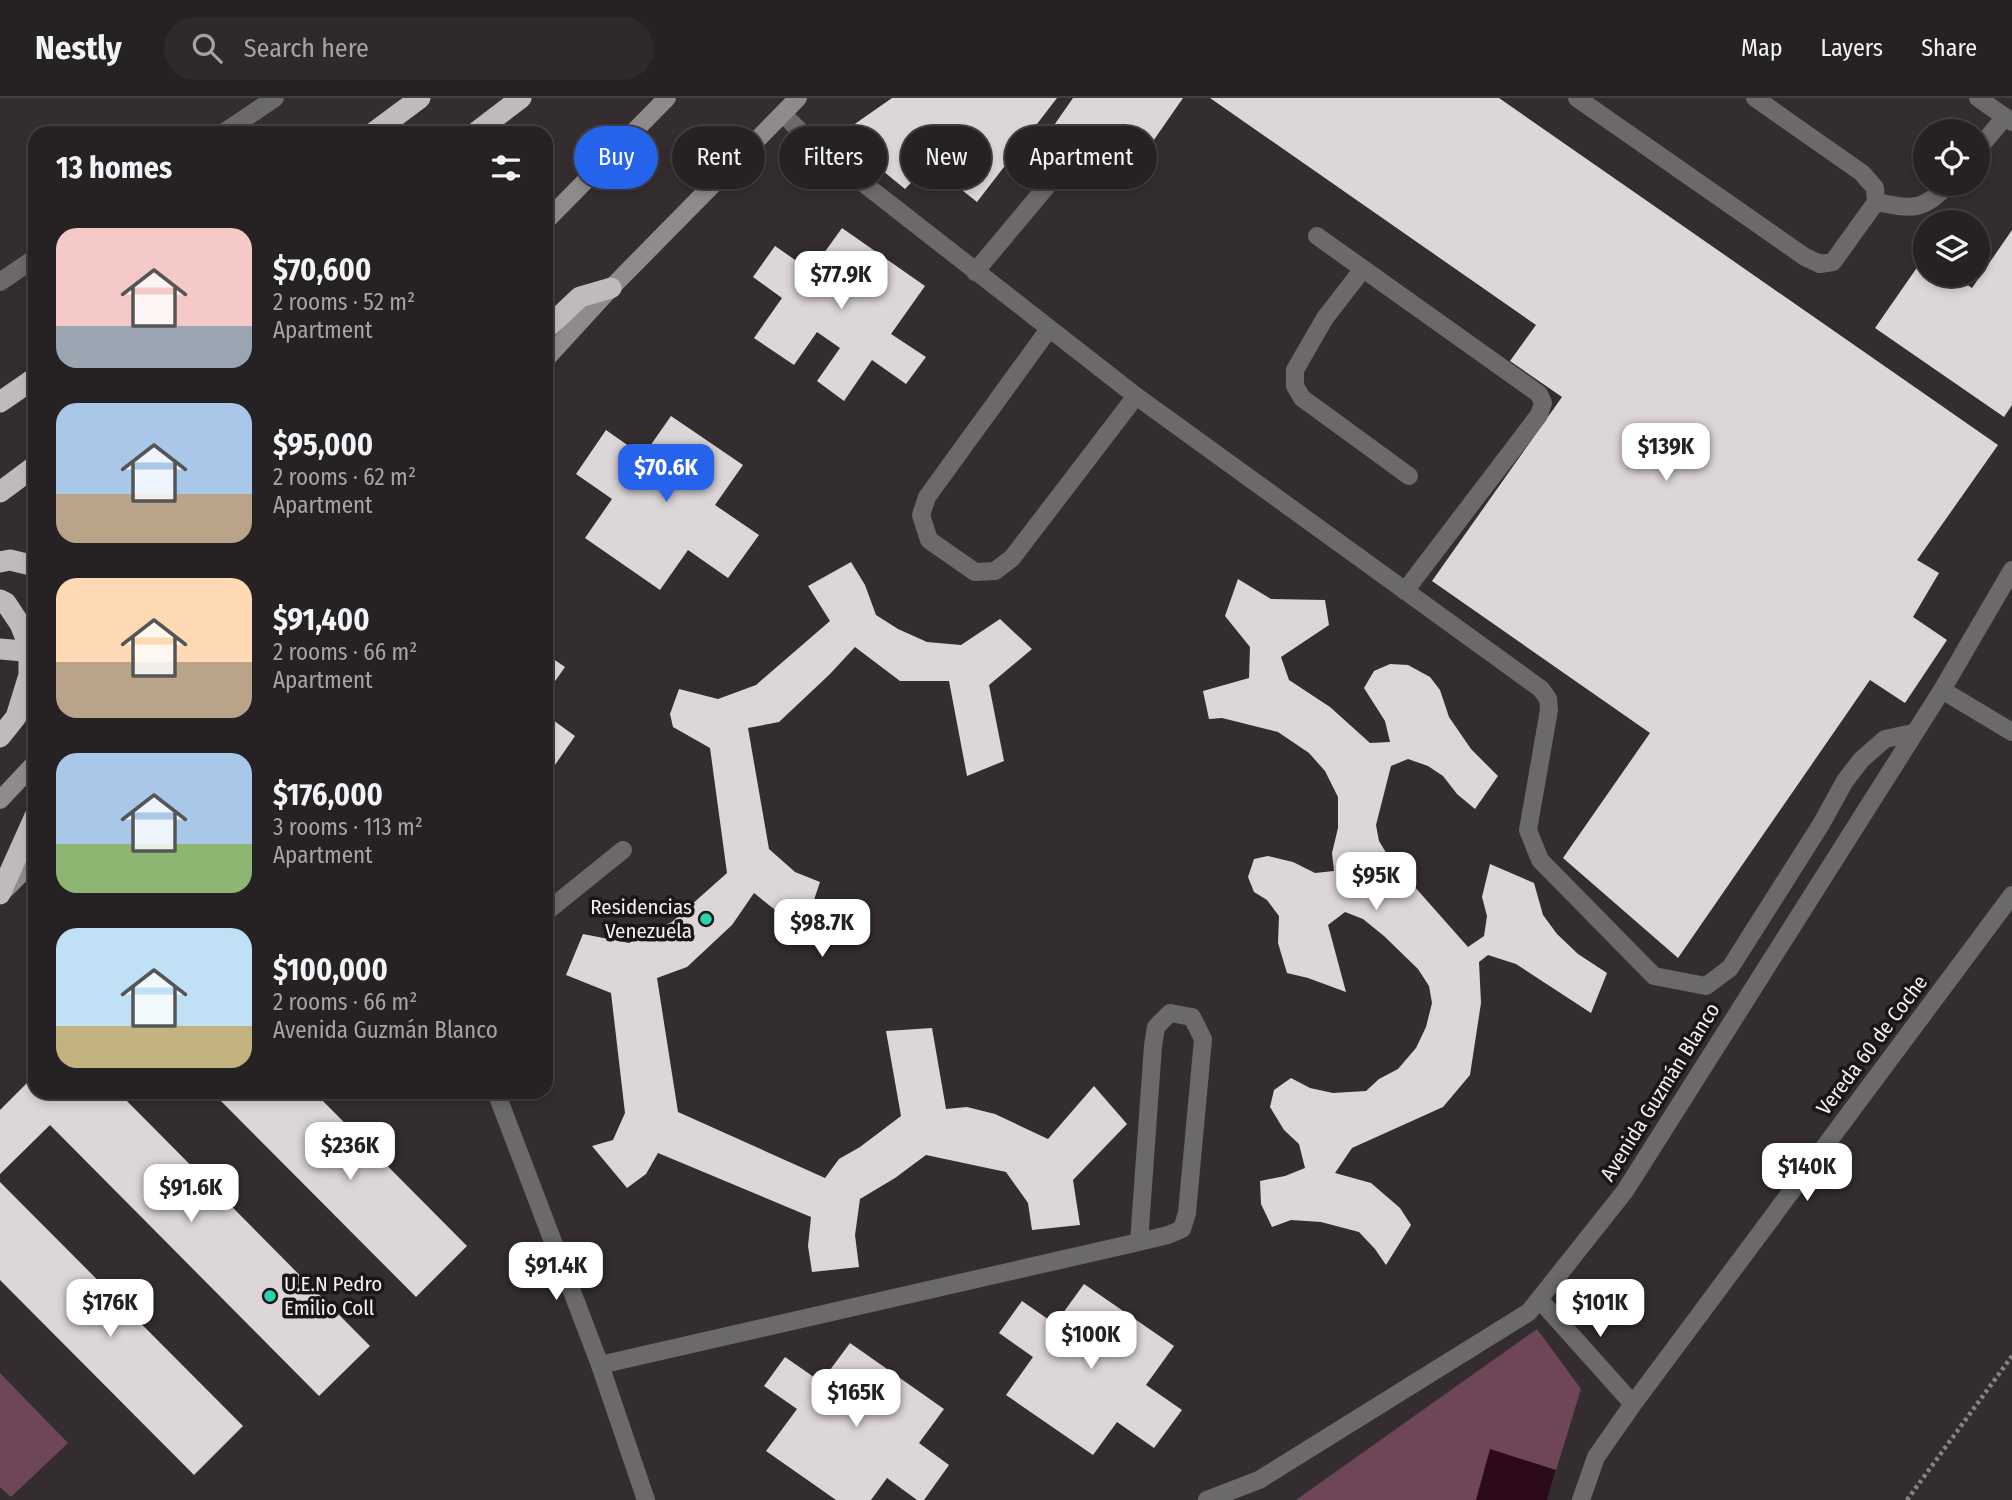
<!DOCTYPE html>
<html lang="en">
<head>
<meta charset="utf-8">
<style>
  body { margin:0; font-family:"Fira Sans Condensed",sans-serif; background:#2e2a2c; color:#f1f3f6; height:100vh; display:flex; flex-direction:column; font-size:26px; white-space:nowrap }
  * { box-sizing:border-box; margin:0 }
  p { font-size:23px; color:#a4a4a6 }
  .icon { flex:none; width:38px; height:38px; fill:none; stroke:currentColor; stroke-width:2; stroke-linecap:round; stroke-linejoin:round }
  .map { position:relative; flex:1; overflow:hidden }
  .drawer { position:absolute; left:28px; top:28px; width:525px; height:973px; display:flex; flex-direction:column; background:#262224; border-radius:21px; box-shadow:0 4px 10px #0003,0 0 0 2px #423f41 }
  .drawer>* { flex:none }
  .banner { position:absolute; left:574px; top:28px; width:665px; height:63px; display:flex; gap:14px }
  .buttons { position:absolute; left:1913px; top:21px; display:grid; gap:14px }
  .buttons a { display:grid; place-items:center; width:77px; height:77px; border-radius:50%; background:#262224; box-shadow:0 4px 10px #0003,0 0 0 2px #423f41; font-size:35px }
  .price { position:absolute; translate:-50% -60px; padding:0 16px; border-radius:14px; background:#fff; color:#222; font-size:23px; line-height:46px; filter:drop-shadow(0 2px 4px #0008) }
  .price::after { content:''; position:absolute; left:50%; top:42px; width:21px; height:16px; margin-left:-10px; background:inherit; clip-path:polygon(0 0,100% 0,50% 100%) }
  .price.current { background:#2563eb; color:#fff }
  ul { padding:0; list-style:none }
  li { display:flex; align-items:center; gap:21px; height:175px; padding:0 28px }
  li span { display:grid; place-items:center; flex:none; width:196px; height:140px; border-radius:21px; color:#555 }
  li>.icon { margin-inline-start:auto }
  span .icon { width:84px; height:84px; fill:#fffc; stroke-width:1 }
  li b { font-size:30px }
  h2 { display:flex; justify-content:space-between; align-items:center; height:84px; padding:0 28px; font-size:30px }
  .pill { padding:0 24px; border-radius:32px; background:#262224; box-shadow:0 4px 10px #0003,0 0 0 2px #423f41; font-size:24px; line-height:63px }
  .pill.current { background:#2563eb; color:#fff }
  header { display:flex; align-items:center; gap:42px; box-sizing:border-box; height:98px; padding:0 35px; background:#262224; border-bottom:2px solid #423f41 }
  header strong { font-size:33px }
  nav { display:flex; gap:38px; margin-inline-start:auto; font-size:24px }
  .search { width:490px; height:63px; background:#2e2a2c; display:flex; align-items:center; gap:18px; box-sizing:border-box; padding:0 24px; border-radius:38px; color:#a4a4a6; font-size:26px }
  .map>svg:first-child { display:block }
</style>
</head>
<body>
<header>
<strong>Nestly</strong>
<div class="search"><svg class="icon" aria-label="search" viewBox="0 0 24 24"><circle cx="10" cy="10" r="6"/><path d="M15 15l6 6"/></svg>Search here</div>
<nav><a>Map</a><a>Layers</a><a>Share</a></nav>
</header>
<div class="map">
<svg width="2012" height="1402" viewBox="0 0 2012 1402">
  <rect width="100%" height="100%" fill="#332d30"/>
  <!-- green -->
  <path fill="#6f4658" d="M1537 1231 1581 1291 1547 1402H1296Z
    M0 1275 68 1345 11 1399 0 1389Z"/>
  <!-- water -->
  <path fill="#2c091b" d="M1490 1351 1556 1372 1547 1402H1476Z"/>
  <!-- building -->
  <path fill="#ddd6d8" d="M892 0H1057L977 104 929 66 905 91 839 37Z
    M1073 0H1183L1124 85 1050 33Z
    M1210 0H1499L1998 347 1917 462 1939 475 1913 519 1947 542 1905 605 1870 582 1678 860 1563 760 1650 635 1432 483 1562 299 1510 263 1536 227Z
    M842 130 925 188 891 236 926 259 906 286 872 262 844 303 817 283 840 250 817 234 794 267 754 240 782 200 753 179 775 148 811 173Z
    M2012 132V307L2004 319 1875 230 1925 158V177H1953L1972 190Z
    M671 318 743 367 715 407 759 437 728 480 688 452 660 492 585 440 612 401 576 376 606 332 643 358Z
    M851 464 865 487 876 517 898 531 927 544 961 547 1000 521 1032 551 989 587 1004 663 967 678 949 583H900L855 549 830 576 779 624 748 630 769 751 795 774 820 784 807 823 784 819 754 795 732 827 687 869 657 880 678 1014 825 1080 839 1061 860 1049 901 1018 886 933 932 930 946 1011 967 1009 995 1016 1048 1041 1094 988 1127 1026 1073 1082 1080 1127 1032 1132 1028 1105 1006 1074 926 1057 895 1080 860 1101 855 1137 859 1169 812 1174 808 1148 811 1119 658 1055 646 1076 627 1090 592 1048 613 1042 625 1015 611 895 566 877 583 836 629 845 672 824 727 775 710 650 673 629 670 616 679 591 718 601 756 587 830 523 808 488Z
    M1238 481 1271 501 1325 502 1329 527 1281 559 1289 582 1330 609 1370 645 1390 644 1385 623 1364 590 1374 573 1390 566 1408 567 1430 579 1440 592 1449 619 1471 651 1498 678 1475 711 1457 696 1443 678 1428 668 1408 661 1391 668 1376 727 1379 743 1390 761 1468 849 1484 838 1487 818 1482 799 1490 766 1534 785 1543 817 1557 836 1578 856 1607 875 1591 915 1516 866 1488 857 1479 864 1481 905 1470 977 1443 1009 1352 1050 1335 1075 1371 1085 1400 1110 1411 1127 1386 1167 1375 1151 1359 1134 1321 1124 1291 1122 1272 1129 1261 1106 1260 1083 1285 1078 1305 1070 1299 1046 1284 1032 1270 1009 1274 992 1291 980 1310 990 1333 995 1366 993 1379 981 1398 971 1416 950 1426 929 1432 905 1429 888 1418 871 1384 838 1363 821 1345 814 1328 827 1346 894 1308 880 1287 875 1278 845 1279 818 1267 802 1254 794 1248 779 1254 761 1268 758 1293 764 1315 775 1334 773 1332 755 1338 730V699L1325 673 1309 655 1278 634 1222 620 1209 621 1203 593 1249 580 1250 549 1225 518Z
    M546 556 565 569 546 596Z
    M546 617 575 638 546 680Z
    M35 977V994H118L370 1248 319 1298 50 1027 0 1076V1012Z
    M212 994H314L467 1148 416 1199Z
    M0 1084 243 1328 194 1377 0 1182Z
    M1084 1186 1174 1248 1146 1287 1182 1312 1154 1350 1117 1324 1093 1357 1006 1297 1033 1259 999 1235 1022 1203 1055 1226Z
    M850 1245 944 1311 919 1345 949 1367 924 1402H917L887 1380 871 1402H836L766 1353 797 1311 764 1288 785 1259 821 1284Z"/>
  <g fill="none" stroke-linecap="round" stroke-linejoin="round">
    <!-- path -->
    <path stroke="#878285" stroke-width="4.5" stroke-dasharray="3.5 3.5" stroke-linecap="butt" d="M1907 1402 2012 1258"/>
    <!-- lane -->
    <path stroke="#6c696b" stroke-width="18" d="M1577 0 1805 159 1820 166 1833 164 1876 104 1875 90 1862 75 1755 0
      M783 16 813 46 1136 298 1541 591 1548 601 1549 612 1528 732 1540 762 1654 878 1706 888 1730 870 1820 728 1845 683 1861 662 1885 641 1913 635
      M223 35 275 0
      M1978 51 2005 19
      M1876 104C1913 111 1921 114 1949 86
      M1317 138 1539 296 1543 305 1539 317 1405 493
      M1363 171 1325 220 1295 272V288L1302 300 1409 378
      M975 174 1073 57
      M0 184 35 160
      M1049 231 927 399 921 417 929 442 975 474 995 473 1012 460 1136 298
      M600 1267 1139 1144 1168 1137 1182 1131 1187 1115 1203 941 1192 919 1170 915 1156 929 1153 948 1139 1144"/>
    <!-- street -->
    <path stroke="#6c696b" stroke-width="18" d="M1978 0 2012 24
      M1942 592 2012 634
      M546 814 623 752
      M496 994 600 1267 646 1402
      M1539 1201 1633 1306
      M1207 1402 1259 1382 1529 1214 1625 1093 1942 592 2012 472
      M1581 1402 1596 1359 1633 1306 2012 797"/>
    <!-- secondary -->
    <path stroke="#8f8a8c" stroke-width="18" d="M546 123 667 0
      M546 261 611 190 798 0
      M0 702 35 665
      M5 792 35 762"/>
    <!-- highway -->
    <path stroke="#c1babc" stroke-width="21" d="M373 35 420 0
      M475 35 521 0
      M546 231 580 199 611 190
      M0 304 35 280
      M0 394 35 368
      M0 464 10 462 35 468
      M0 502 6 505 20 526 29 548V577L16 619 0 639
      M0 796 35 718"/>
    <!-- highway-bridge -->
    <path stroke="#c1babc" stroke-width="21" d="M0 551 35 554"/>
  </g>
  <!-- markers -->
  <g fill="#29d5ad" stroke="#191617" stroke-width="2.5">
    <circle cx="706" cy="821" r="7"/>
    <circle cx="270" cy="1198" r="7"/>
  </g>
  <g text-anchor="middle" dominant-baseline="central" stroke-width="7" stroke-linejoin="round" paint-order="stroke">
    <!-- poi labels -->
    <g font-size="21" fill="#f4f0f2" stroke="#191617" text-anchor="end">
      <text x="692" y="809">Residencias<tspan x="692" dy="24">Venezuela</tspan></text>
      <text x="284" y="1186" text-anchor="start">U.E.N Pedro<tspan x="284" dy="24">Emilio Coll</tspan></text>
    </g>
    <!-- street labels -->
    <g font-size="21" fill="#f4f0f2" stroke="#191617">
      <text transform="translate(1872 947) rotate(-53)">Vereda 60 de Coche</text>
      <text transform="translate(1660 994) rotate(-58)">Avenida Guzmán Blanco</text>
    </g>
  </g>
</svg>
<div class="buttons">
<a><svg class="icon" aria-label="locate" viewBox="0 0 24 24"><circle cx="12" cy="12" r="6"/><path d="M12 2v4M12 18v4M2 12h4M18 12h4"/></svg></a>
<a><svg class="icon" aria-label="layers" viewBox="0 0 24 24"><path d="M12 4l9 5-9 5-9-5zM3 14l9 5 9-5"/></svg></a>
</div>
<b class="price" style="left:841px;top:213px">$77.9K</b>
<b class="price" style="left:1666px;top:385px">$139K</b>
<b class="price current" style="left:666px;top:406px">$70.6K</b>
<b class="price" style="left:1376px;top:814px">$95K</b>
<b class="price" style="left:822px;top:861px">$98.7K</b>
<b class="price" style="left:350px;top:1084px">$236K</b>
<b class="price" style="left:1807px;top:1105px">$140K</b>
<b class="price" style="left:191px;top:1126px">$91.6K</b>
<b class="price" style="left:556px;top:1204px">$91.4K</b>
<b class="price" style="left:110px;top:1241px">$176K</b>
<b class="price" style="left:1600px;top:1241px">$101K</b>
<b class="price" style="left:1091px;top:1273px">$100K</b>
<b class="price" style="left:856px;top:1331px">$165K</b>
<div class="banner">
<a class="pill current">Buy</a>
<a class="pill">Rent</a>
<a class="pill">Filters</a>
<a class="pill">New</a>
<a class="pill">Apartment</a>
</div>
<section class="drawer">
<h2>13 homes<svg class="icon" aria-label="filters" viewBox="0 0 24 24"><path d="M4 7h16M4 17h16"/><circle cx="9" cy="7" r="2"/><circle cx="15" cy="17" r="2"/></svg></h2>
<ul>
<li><span style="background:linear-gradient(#f6c9c9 70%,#9aa5b1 0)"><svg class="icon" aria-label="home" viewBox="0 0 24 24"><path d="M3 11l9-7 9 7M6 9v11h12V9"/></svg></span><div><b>$70,600</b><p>2 rooms · 52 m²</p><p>Apartment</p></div></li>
<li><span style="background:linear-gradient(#a9c7e8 65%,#b9a48a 0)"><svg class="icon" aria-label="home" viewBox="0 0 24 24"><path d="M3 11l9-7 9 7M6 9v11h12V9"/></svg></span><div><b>$95,000</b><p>2 rooms · 62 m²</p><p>Apartment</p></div></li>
<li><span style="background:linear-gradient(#ffd9b3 60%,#b9a48a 0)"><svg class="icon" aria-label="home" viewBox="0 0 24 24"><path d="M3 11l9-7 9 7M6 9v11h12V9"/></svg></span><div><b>$91,400</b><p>2 rooms · 66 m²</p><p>Apartment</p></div></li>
<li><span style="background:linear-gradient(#a9c7e8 65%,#8fb573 0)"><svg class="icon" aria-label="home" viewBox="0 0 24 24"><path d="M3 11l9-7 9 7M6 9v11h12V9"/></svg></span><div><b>$176,000</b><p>3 rooms · 113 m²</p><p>Apartment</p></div></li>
<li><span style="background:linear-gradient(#bfe0f5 70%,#c2b280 0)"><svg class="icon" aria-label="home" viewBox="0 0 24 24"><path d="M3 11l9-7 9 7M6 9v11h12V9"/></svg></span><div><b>$100,000</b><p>2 rooms · 66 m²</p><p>Avenida Guzmán Blanco</p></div></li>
</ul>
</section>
</div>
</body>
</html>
